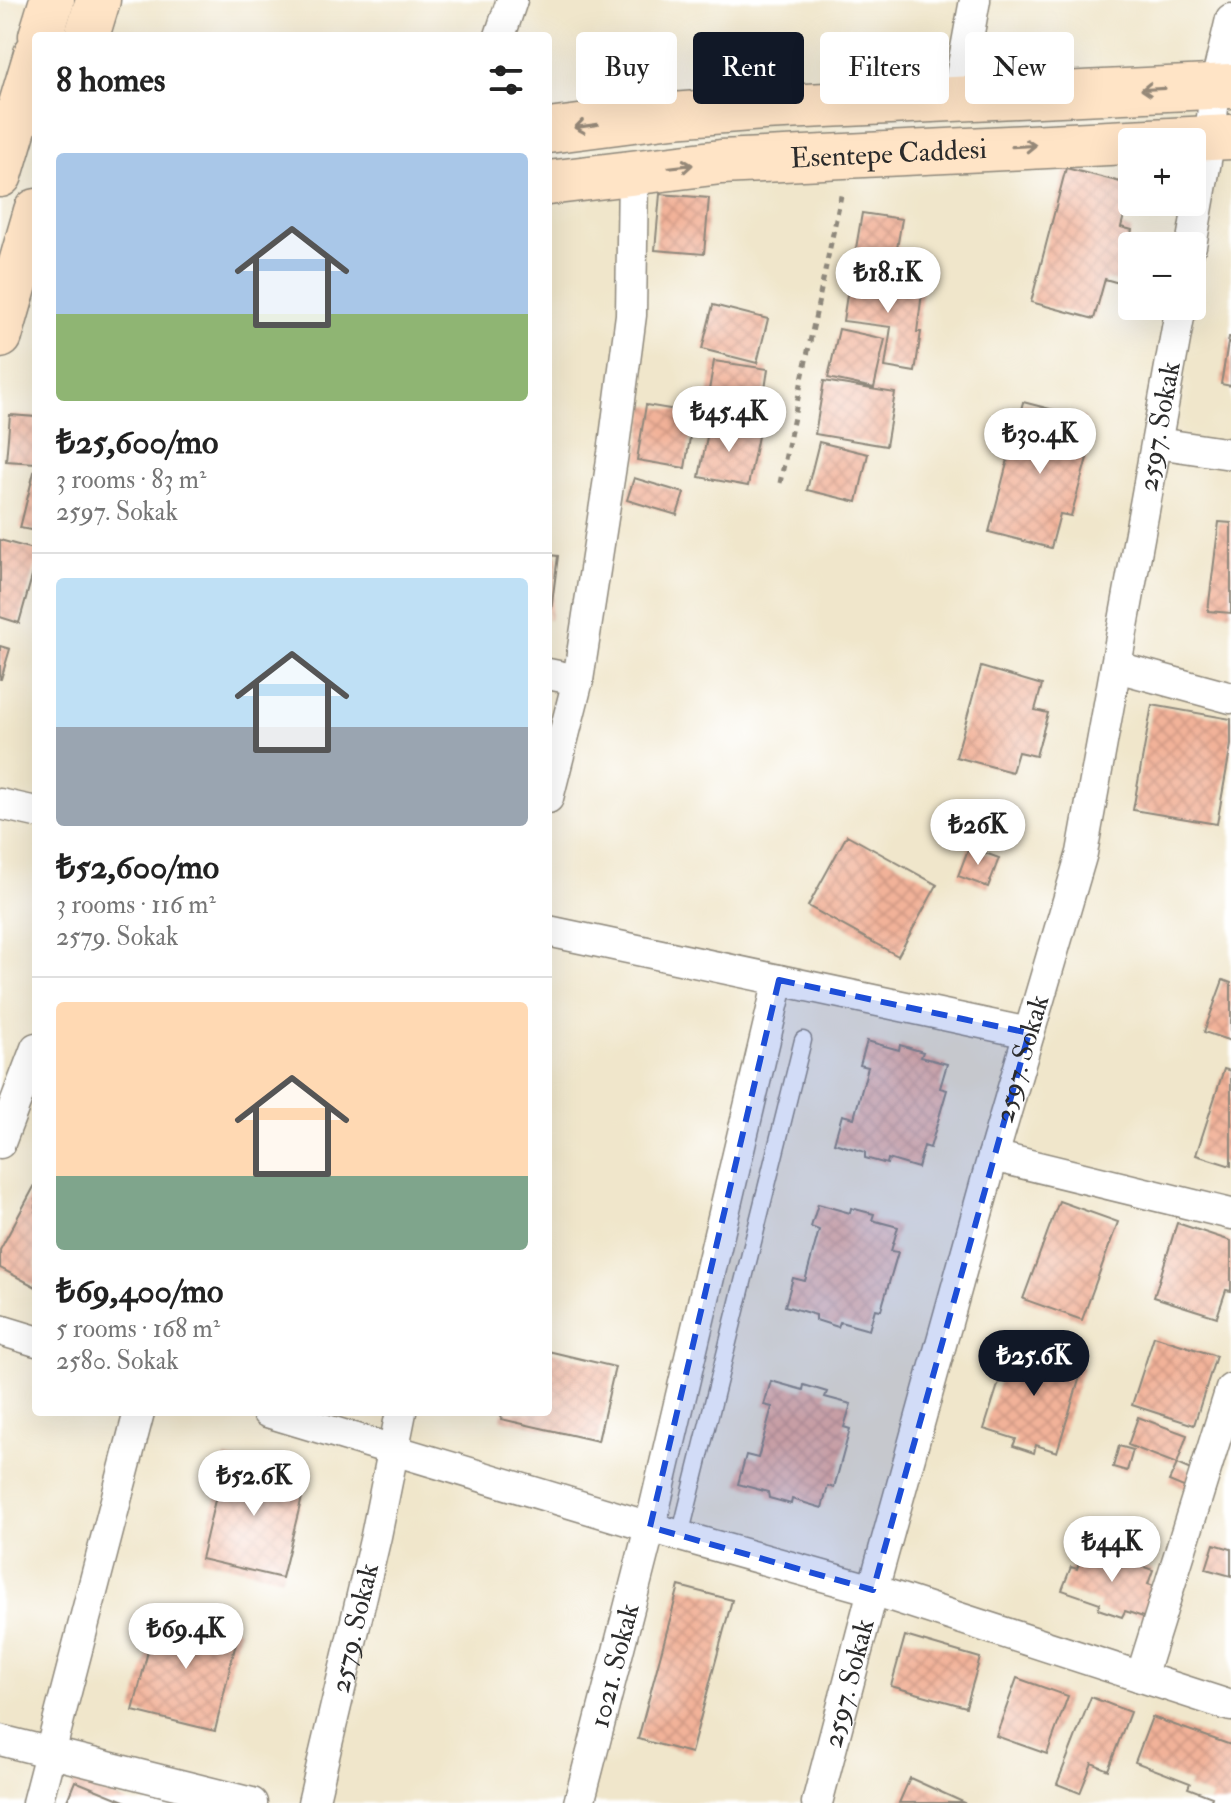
<!DOCTYPE html>
<html lang="en">
<head>
<meta charset="utf-8">
<style>
  body { margin:0; font-family:"IM FELL Double Pica",serif; background:#f2f2f2; color:#222; height:100vh; display:flex; flex-direction:column; font-size:30px; white-space:nowrap }
  * { box-sizing:border-box; margin:0 }
  p { font-size:26px; color:#767676 }
  .icon { flex:none; width:44px; height:44px; fill:none; stroke:currentColor; stroke-width:2; stroke-linecap:round; stroke-linejoin:round }
  .map { position:relative; flex:1; overflow:hidden }
  .side { position:absolute; left:32px; top:32px; width:520px; height:1384px; display:flex; flex-direction:column; background:#fff; border-radius:8px; box-shadow:0 8px 32px #0002 }
  .side>* { flex:none }
  .top-card { position:absolute; left:576px; top:32px; width:534px; height:72px; display:flex; gap:16px }
  .controls { position:absolute; left:1118px; top:128px; display:grid; gap:16px }
  .controls a { display:grid; place-items:center; width:88px; height:88px; border-radius:8px; background:#fff; box-shadow:0 8px 32px #0002; font-size:40px }
  .price { position:absolute; translate:-50% -68px; padding:0 18px; border-radius:28px; background:#fff; color:#222; font-size:26px; line-height:52px; filter:drop-shadow(0 2px 4px #0008) }
  .price::after { content:''; position:absolute; left:50%; top:48px; width:24px; height:18px; margin-left:-12px; background:inherit; clip-path:polygon(0 0,100% 0,50% 100%) }
  .price.selected { background:#111827; color:#fff }
  ul { padding:0; list-style:none }
  li { display:grid; align-content:center; gap:16px; height:424px; padding:0 24px }
  li+li { border-top:2px solid #e0e0e0 }
  li span { display:grid; place-items:center; height:248px; border-radius:8px; color:#555 }
  li>.icon { margin-inline-start:auto }
  span .icon { width:144px; height:144px; fill:#fffc; stroke-width:1 }
  li b { font-size:34px }
  h2 { display:flex; justify-content:space-between; align-items:center; height:96px; padding:0 24px; font-size:34px }
  .pill { padding:0 28px; border-radius:8px; background:#fff; box-shadow:0 8px 32px #0002; font-size:28px; line-height:72px }
  .pill.selected { background:#111827; color:#fff }
  .map>svg:first-child { display:block }
</style>
</head>
<body>
<div class="map">
<svg width="1231" height="1803" viewBox="0 0 1231 1803">
  <defs>
    <pattern id="building-cross-hatch" width="8" height="8" patternUnits="userSpaceOnUse" patternTransform="scale(2)"><rect width="8" height="8" fill="#f2b299"/><path d="M0 0l8 8M0 8l8-8" fill="none" stroke="#d09984"/></pattern>
  </defs>
  <rect width="100%" height="100%" fill="#fff"/>
  <filter id="ink" filterUnits="userSpaceOnUse"><feTurbulence type="fractalNoise" baseFrequency=".0125" numOctaves="2"/><feDisplacementMap in="SourceGraphic" scale="16" xChannelSelector="R" yChannelSelector="G"/><feConvolveMatrix kernelMatrix="1 2 1 2 8 2 1 2 1" color-interpolation-filters="sRGB"/></filter>
  <filter id="wash" filterUnits="userSpaceOnUse"><feTurbulence type="fractalNoise" baseFrequency=".006" numOctaves="4" result="noise"/><feDisplacementMap in="SourceGraphic" scale="32" xChannelSelector="R" yChannelSelector="G"/><feGaussianBlur stdDeviation="1.8" result="paint"/><feColorMatrix in="noise" values="0 0 0 0 0 0 0 0 0 0 0 0 0 0 0 0 0 1.4 0 .05"/><feComposite in="paint" operator="in"/></filter>
  <g filter="url(#wash)">
    <rect width="100%" height="100%" fill="#f0e6cb"/>
    <g id="blocks">
      <!-- building -->
      <path fill="url(#building-cross-hatch)" d="M1066 168 1132 185 1121 227 1132 230 1119 283 1105 279 1094 319 1031 302Z
        M660 194 709 198 704 254 655 250Z
        M862 213 902 219 893 272 853 266Z
        M850 275 923 285 917 332H921L915 372 885 367 891 327 843 321Z
        M713 305 768 319 757 363 702 349Z
        M839 329 885 339 874 388 828 378Z
        M1229 337H1231V386L1221 384Z
        M714 361 768 369 762 410 707 402Z
        M824 381 895 393 886 446 815 434Z
        M1023 402 1085 418 1075 454 1087 458 1071 516 1060 514 1051 548 989 532Z
        M646 405 694 413 685 468 637 460Z
        M10 415 36 417V463L6 461Z
        M710 422 759 431 748 486 699 477Z
        M819 442 868 454 857 502 807 490Z
        M34 472 36 473V531L20 528Z
        M634 478 684 493 677 515 627 500Z
        M1219 522 1231 523V613L1208 611Z
        M0 540 36 550V562L19 623 0 617Z
        M548 555 558 556 550 619H548Z
        M0 646 10 649 1 679H0Z
        M981 667 1042 685 1035 710 1048 713 1036 756 1018 752 1012 772 956 757Z
        M1152 705 1231 719V745L1217 824 1133 810Z
        M847 835 937 885 898 956 808 906Z
        M969 847 999 858 988 887 958 876Z
        M1223 980 1231 983V1041L1204 1032Z
        M867 1041 899 1050 900 1045 923 1052 921 1057 947 1064 940 1088 947 1090 930 1148 924 1146 918 1168 888 1159 887 1164 865 1158V1152L834 1143 842 1115 854 1118 868 1067 860 1065Z
        M1224 1069 1231 1071V1166L1196 1155Z
        M36 1183V1287L0 1268V1250Z
        M1059 1201 1118 1222 1082 1320 1023 1299Z
        M818 1204 850 1213 851 1208 874 1214 872 1220 898 1227 891 1251 898 1252 881 1310 875 1309 869 1330 840 1322 838 1327 816 1320V1315L785 1306 793 1278 805 1281 819 1230 811 1227Z
        M1177 1223 1231 1241V1291L1226 1290 1217 1317 1154 1297Z
        M1154 1336 1216 1356 1194 1425 1132 1405Z
        M1011 1344 1039 1353 1041 1348 1061 1355 1059 1359 1083 1367 1057 1452 1036 1445 1034 1453 1013 1446 1016 1439 984 1429Z
        M548 1351 615 1367 598 1441 501 1419 502 1412H548Z
        M771 1381 803 1390 804 1385 827 1392 825 1397 851 1404 844 1427 850 1429 834 1488 828 1486 822 1508 792 1499 791 1504 769 1498 768 1492 738 1484 746 1455 758 1458 772 1407 764 1405Z
        M1138 1417 1187 1435 1177 1464 1128 1445Z
        M1119 1446 1133 1450 1127 1471 1113 1467Z
        M225 1458 307 1477 282 1578 201 1559Z
        M1177 1464 1200 1474 1193 1491 1169 1481Z
        M1214 1544 1231 1549V1576L1206 1569Z
        M1085 1547 1153 1570 1148 1584 1157 1587 1146 1618 1125 1611 1122 1617 1098 1609 1100 1603 1062 1590 1071 1567 1077 1569Z
        M679 1586 732 1600 691 1753 638 1739Z
        M158 1611 239 1630 215 1731 133 1711Z
        M905 1636 980 1658 966 1707 891 1686Z
        M1017 1678 1068 1696 1047 1754 996 1736Z
        M1091 1697 1130 1712 1108 1770 1092 1763 1080 1793 1057 1784Z
        M1152 1717 1231 1745V1803H1210L1212 1797 1188 1788 1190 1783 1135 1762Z
        M910 1778 965 1803H899Z
        M75 1781 129 1803H66Z"/>
    </g>
  </g>
  <g filter="url(#ink)">
    <use href="#blocks" fill-opacity="0" stroke="#8e887b" stroke-width="2"/>
    <g fill="none" stroke-linecap="round" stroke-linejoin="round">
      <defs>
        <path id="service" d="M680 1536 803 1040"/>
        <g id="minor">
          <path d="M500 36 512 0"/>
          <path d="M957 98 975 0"/>
          <path d="M1191 246 1210 138 1215 87 1231 19"/>
          <path d="M1157 443 1231 454"/>
          <path d="M1117 667 1231 698"/>
          <path d="M548 674 578 680"/>
          <path d="M548 798 578 680 613 453 631 315 633 171"/>
          <path d="M0 804 36 812"/>
          <path d="M548 931 1029 1033"/>
          <path d="M0 1143 36 1048"/>
          <path d="M993 1156 1231 1214"/>
          <path d="M0 1330 36 1341"/>
          <path d="M267 1412 680 1536 873 1590 1231 1706"/>
          <path d="M1141 1677 1231 1389"/>
          <path d="M0 1740 252 1803"/>
          <path d="M37 1803 139 1412"/>
          <path id="s1" d="M313 1803 376 1536 401 1412"/>
          <path id="s2" d="M579 1803 650 1527 779 980"/>
          <path id="s3" d="M817 1803 873 1590 993 1156 1082 853 1181 306"/>
        </g>
        <g id="secondary">
          <path d="M41 36 52 0"/>
          <path d="M87 36 98 0"/>
          <path d="M548 131 672 115 763 108 1231 86"/>
          <path d="M0 175 36 54"/>
          <path id="s4" d="M548 183 721 162 1231 137"/>
          <path d="M0 336 36 211"/>
        </g>
      </defs>
      <!-- service casing -->
      <use href="#service" stroke="#8e887b" stroke-width="19"/>
      <!-- minor casing -->
      <use href="#minor" stroke="#8e887b" stroke-width="33"/>
      <!-- secondary casing -->
      <use href="#secondary" stroke="#8e887b" stroke-width="47"/>
      <!-- path -->
      <path stroke="#8e887b" stroke-width="5" stroke-dasharray="6 6" stroke-linecap="butt" d="M780 483 842 191"/>
      <!-- service -->
      <use href="#service" stroke="#fff" stroke-width="16"/>
      <!-- minor -->
      <use href="#minor" stroke="#fff" stroke-width="30"/>
      <!-- secondary -->
      <use href="#secondary" stroke="#ffe4c6" stroke-width="44"/>
    </g>
    <!-- one-way arrows -->
    <defs><path id="oneway-shaft" d="M-6 0H5M1.5-3L5.5 0L1.5 3" fill="none" stroke-width="1.6" stroke-linecap="round" stroke-linejoin="round" transform="scale(2)"/></defs>
    <g stroke="#958878">
      <use href="#oneway-shaft" transform="translate(1153 89) rotate(177)"/>
      <use href="#oneway-shaft" transform="translate(586 126) rotate(172)"/>
      <use href="#oneway-shaft" transform="translate(1024 146) rotate(-3)"/>
      <use href="#oneway-shaft" transform="translate(681 166) rotate(-6)"/>
    </g>
  </g>
  <!-- marked area -->
  <path fill="#1d4ed8" fill-opacity="0.2" stroke="#1d4ed8" stroke-width="6" stroke-dasharray="16 10" stroke-linejoin="round" d="M779 980 1029 1033 873 1590 650 1527Z"/>
  <g text-anchor="middle" dominant-baseline="central" stroke-width="6" stroke-linejoin="round" paint-order="stroke">
    <!-- street labels -->
    <g font-size="28" fill="#2b2b2b" stroke="#fff">
      <text stroke="none"><textPath href="#s4" startOffset="342">Esentepe Caddesi</textPath></text>
      <text stroke="none"><textPath href="#s3" startOffset="1420">2597. Sokak</textPath></text>
      <text stroke="none"><textPath href="#s3" startOffset="772">2597. Sokak</textPath></text>
      <text stroke="none"><textPath href="#s1" startOffset="180">2579. Sokak</textPath></text>
      <text stroke="none"><textPath href="#s2" startOffset="142">1021. Sokak</textPath></text>
      <text stroke="none"><textPath href="#s3" startOffset="124">2597. Sokak</textPath></text>
    </g>
  </g>
</svg>
<div class="controls">
<a>+</a>
<a>−</a>
</div>
<b class="price" style="left:888px;top:315px">₺18.1K</b>
<b class="price" style="left:729px;top:454px">₺45.4K</b>
<b class="price" style="left:1040px;top:476px">₺30.4K</b>
<b class="price" style="left:978px;top:867px">₺26K</b>
<b class="price selected" style="left:1034px;top:1398px">₺25.6K</b>
<b class="price" style="left:254px;top:1518px">₺52.6K</b>
<b class="price" style="left:1112px;top:1584px">₺44K</b>
<b class="price" style="left:186px;top:1671px">₺69.4K</b>
<div class="top-card">
<a class="pill">Buy</a>
<a class="pill selected">Rent</a>
<a class="pill">Filters</a>
<a class="pill">New</a>
</div>
<section class="side">
<h2>8 homes<svg class="icon" aria-label="filters" viewBox="0 0 24 24"><path d="M4 7h16M4 17h16"/><circle cx="9" cy="7" r="2"/><circle cx="15" cy="17" r="2"/></svg></h2>
<ul>
<li><span style="background:linear-gradient(#a9c7e8 65%,#8fb573 0)"><svg class="icon" aria-label="home" viewBox="0 0 24 24"><path d="M3 11l9-7 9 7M6 9v11h12V9"/></svg></span><div><b>₺25,600/mo</b><p>3 rooms · 83 m²</p><p>2597. Sokak</p></div></li>
<li><span style="background:linear-gradient(#bfe0f5 60%,#9aa5b1 0)"><svg class="icon" aria-label="home" viewBox="0 0 24 24"><path d="M3 11l9-7 9 7M6 9v11h12V9"/></svg></span><div><b>₺52,600/mo</b><p>3 rooms · 116 m²</p><p>2579. Sokak</p></div></li>
<li><span style="background:linear-gradient(#ffd9b3 70%,#7fa58c 0)"><svg class="icon" aria-label="home" viewBox="0 0 24 24"><path d="M3 11l9-7 9 7M6 9v11h12V9"/></svg></span><div><b>₺69,400/mo</b><p>5 rooms · 168 m²</p><p>2580. Sokak</p></div></li>
</ul>
</section>
</div>
</body>
</html>
